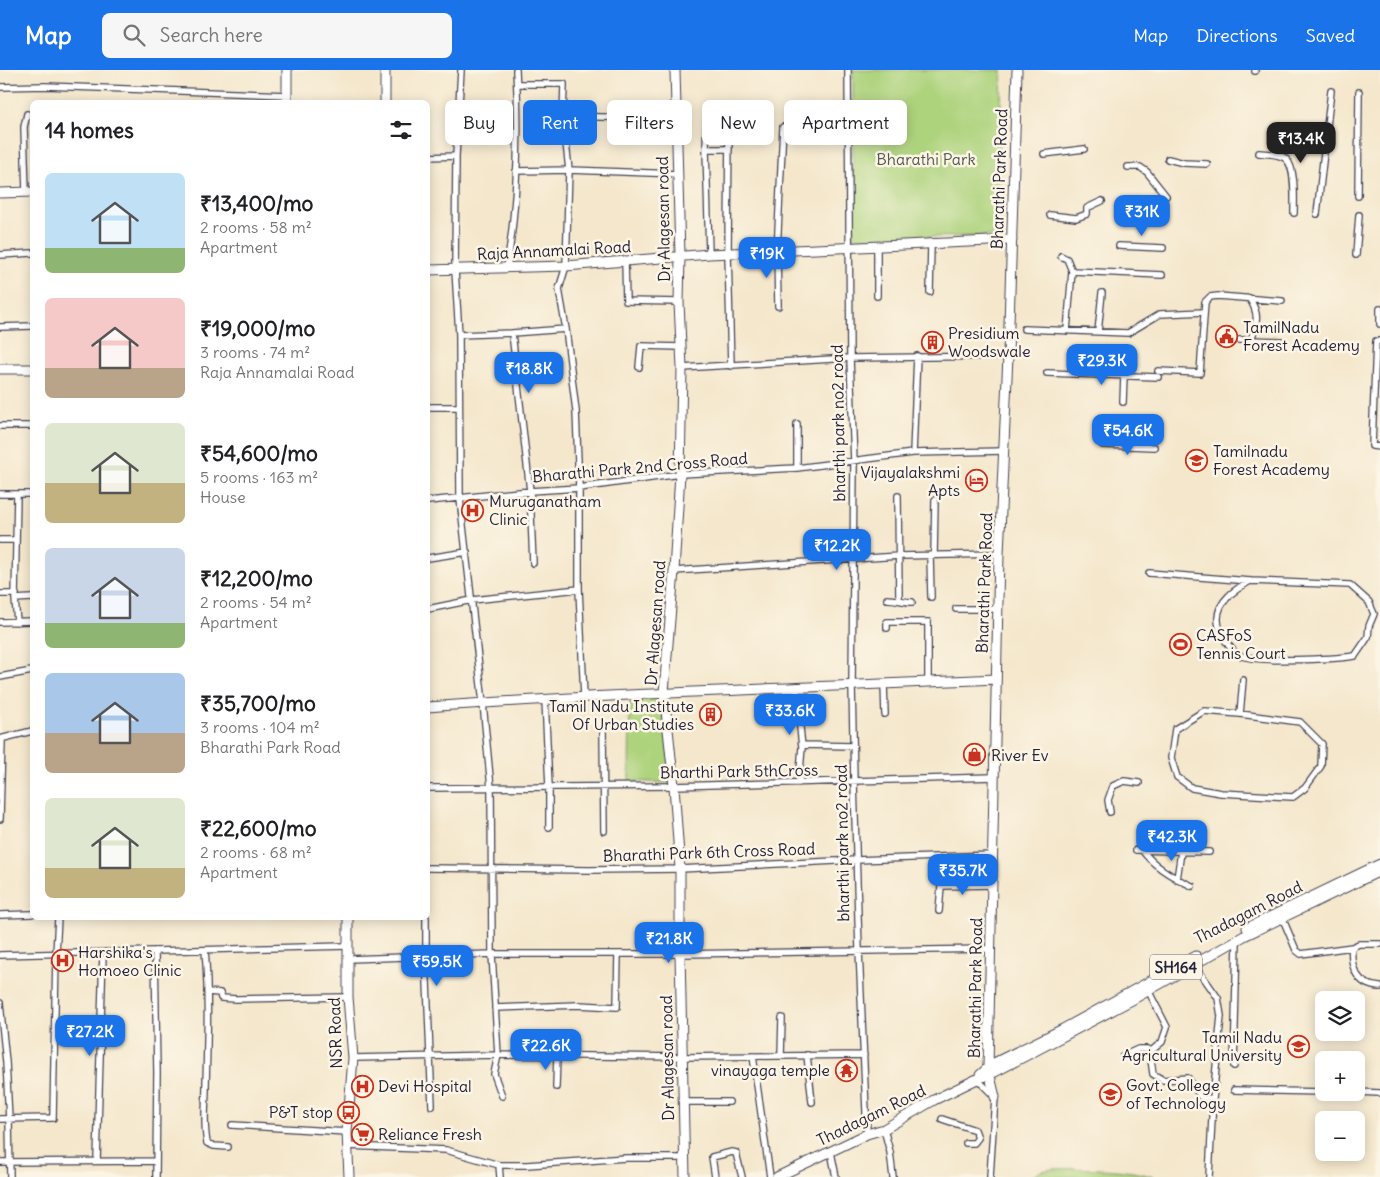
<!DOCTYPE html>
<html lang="en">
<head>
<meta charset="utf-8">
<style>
  body { margin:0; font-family:Delius,sans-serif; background:#f6f6f6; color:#202124; height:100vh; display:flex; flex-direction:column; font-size:19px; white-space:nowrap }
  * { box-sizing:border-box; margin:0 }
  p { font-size:16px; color:#757577 }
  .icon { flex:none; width:28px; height:28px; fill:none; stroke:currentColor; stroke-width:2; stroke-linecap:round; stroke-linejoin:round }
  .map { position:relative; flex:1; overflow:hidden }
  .panel { position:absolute; left:30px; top:30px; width:400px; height:820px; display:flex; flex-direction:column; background:#fff; border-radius:8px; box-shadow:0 2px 12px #0003 }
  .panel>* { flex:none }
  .top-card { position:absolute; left:445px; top:30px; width:475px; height:45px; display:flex; gap:10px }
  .controls { position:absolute; left:1315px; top:921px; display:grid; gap:10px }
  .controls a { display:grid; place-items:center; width:50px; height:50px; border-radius:8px; background:#fff; box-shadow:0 2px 12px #0003; font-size:25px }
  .price { position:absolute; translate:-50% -42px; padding:0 11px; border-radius:10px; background:#1a73e8; color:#fff; font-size:16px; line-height:32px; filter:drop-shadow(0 1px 2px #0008) }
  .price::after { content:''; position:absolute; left:50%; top:30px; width:15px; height:11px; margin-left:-8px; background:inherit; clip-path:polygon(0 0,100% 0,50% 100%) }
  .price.current { background:#222; color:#fff }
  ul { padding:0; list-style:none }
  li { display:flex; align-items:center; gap:15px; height:125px; padding:0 15px }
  li span { display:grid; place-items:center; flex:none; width:140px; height:100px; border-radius:8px; color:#555 }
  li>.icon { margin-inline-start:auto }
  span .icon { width:60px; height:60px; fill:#fffc; stroke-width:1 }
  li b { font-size:21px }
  h2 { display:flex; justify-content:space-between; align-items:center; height:60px; padding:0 15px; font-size:21px }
  .tag { padding:0 18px; border-radius:8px; background:#fff; box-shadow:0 2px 12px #0003; font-size:18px; line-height:45px }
  .tag.current { background:#1a73e8; color:#fff }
  header { display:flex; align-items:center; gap:30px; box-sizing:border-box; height:70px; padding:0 25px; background:#1a73e8; color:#fff }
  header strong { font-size:24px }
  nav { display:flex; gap:28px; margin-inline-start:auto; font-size:18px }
  .search { width:350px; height:45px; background:#f6f6f6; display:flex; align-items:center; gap:12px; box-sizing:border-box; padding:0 18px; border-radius:8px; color:#757577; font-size:19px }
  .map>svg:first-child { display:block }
</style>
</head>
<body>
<header>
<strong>Map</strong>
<div class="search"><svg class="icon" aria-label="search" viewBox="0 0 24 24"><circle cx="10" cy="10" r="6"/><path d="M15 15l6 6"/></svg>Search here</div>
<nav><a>Map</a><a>Directions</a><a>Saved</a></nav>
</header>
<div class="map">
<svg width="1380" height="1107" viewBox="0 0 1380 1107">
  <rect width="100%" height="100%" fill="#fcf5e5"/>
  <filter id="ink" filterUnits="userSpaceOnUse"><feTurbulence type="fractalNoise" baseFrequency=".02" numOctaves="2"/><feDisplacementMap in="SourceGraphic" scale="10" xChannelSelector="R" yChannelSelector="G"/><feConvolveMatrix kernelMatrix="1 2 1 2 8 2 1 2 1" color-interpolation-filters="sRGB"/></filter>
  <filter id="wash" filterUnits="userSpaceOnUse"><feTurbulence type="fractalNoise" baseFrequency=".0096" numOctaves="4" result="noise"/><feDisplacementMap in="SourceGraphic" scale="20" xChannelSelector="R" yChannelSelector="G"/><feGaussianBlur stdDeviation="1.12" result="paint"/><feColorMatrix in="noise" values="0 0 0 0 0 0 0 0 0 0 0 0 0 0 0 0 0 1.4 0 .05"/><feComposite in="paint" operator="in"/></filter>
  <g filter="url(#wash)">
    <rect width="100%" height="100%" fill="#f4e7cc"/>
    <!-- green -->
    <path fill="#add37d" stroke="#687a5c" d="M853 0H1002L997 166 853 168Z
      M662 625 671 713 629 711 630 630Z
      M1053 1099C1079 1098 1130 1098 1153 1107H1032L1041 1101Z"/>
  </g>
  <g filter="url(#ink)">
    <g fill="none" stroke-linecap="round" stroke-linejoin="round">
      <defs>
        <path id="street" d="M461 0 456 86 455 200 459 265 460 429 483 633 491 718 492 884 498 985 494 1004 502 1026
          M848 0 850 288 854 392 852 616 854 712 859 880 867 1064
          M1255 1V0
          M517 14H564L563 46
          M0 17 45 16 287 25
          M707 41 706 79 709 184
          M729 53 728 184 731 296
          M706 79H729
          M1259 83C1267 84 1279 83 1286 89 1296 98 1294 130 1294 143
          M1044 84 1084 79
          M428 87 456 86
          M1168 89 1184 93 1207 94
          M1128 97H1140L1147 102 1166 126
          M516 101 569 100 678 104
          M26 122 24 57 27 44
          M1358 126 1359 22
          M1317 144 1331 21
          M1050 145 1076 148 1087 144V138L1102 131
          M1119 176 1163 178
          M0 185 32 183
          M1356 185 1359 145
          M1061 186 1067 189 1072 201 1067 261
          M625 191 626 231 679 232
          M507 198C517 133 520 65 516 0
          M1072 201 1162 205
          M930 222 931 174
          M877 226V176
          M1249 228C1260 244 1257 252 1251 270L1281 271
          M778 236 777 182 783 57 848 63
          M1380 239V254
          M0 257 32 256
          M1024 259 1128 263 1160 244 1204 242
          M1098 262 1102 223
          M459 265 512 263
          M1239 270H1251
          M1380 271H1376L1372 376 1380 377
          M639 297 641 276 681 277
          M682 298 850 288 1008 286
          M1158 301 1200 303 1205 232 1210 227 1218 226 1282 231
          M1047 303 1158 307
          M1123 332 1124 306
          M428 337H459
          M797 354V398
          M0 356H32
          M1103 375 1154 377
          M913 383 917 286
          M0 424H32
          M898 426 899 529
          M428 431 530 421 579 418 680 404 797 398 913 383 1004 381
          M0 470H16
          M930 485 931 527
          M934 485 935 430
          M428 488 467 482
          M533 493 530 421 512 263 566 259
          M674 501 899 486 999 484
          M1149 503 1250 511 1350 515 1369 532 1374 544 1369 556 1368 567 1355 586C1334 589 1256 593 1239 585 1229 580 1218 560 1218 550 1217 531 1236 519 1250 511
          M0 524H16
          M15 529 32 528
          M887 529C897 529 903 532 912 532
          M428 539 472 530 579 519
          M956 539H998
          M0 552 32 551
          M17 552 15 529 17 424
          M887 558V552H928V612
          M0 607 32 601
          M884 614 885 644
          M796 618 802 677 799 713
          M584 627 579 519V418L576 341 566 259 559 219 566 196 569 100 563 46 677 49
          M545 629 549 717V757
          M1204 641 1240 644 1300 652 1322 674 1321 696 1305 718 1293 727 1221 723 1192 718 1177 707 1171 688 1175 659Z
          M1240 644 1243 610
          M603 659 604 761
          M0 669 32 661
          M802 675 853 676
          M428 718 674 716 994 707
          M1110 742 1108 730 1113 716 1124 711 1139 713
          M0 749 2 669
          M1136 780 1209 782
          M1142 780C1154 797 1174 808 1192 816
          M428 798 589 800 680 799 856 790 992 785
          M1177 809 1181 782
          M939 841 941 816 991 815
          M0 845 32 844
          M1282 847 1296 880 1301 884 1352 877 1359 874H1380
          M426 848V886L432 1036
          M1352 877C1350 897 1357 916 1380 917
          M205 880C209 925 207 971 206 1016 206 1037 203 1052 207 1073L214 1076 228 1077
          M155 881 157 1002 156 1107
          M0 885 347 876
          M348 889 492 884H680L990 879
          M1194 894 1218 928 1221 946 1213 1029 1209 1107
          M207 922 220 923 221 928 236 929 348 927
          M0 933 6 992 9 1049 10 1107
          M495 938 578 935 617 937 618 884
          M1150 982 1153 1004 1163 1010 1188 1008 1201 1027 1213 1029
          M807 985 812 1032
          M753 986 770 1107
          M781 986 782 948
          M1123 986 1138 979H1147L1150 982 1162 972 1167 957 1148 920
          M353 988 498 985 682 987 864 985
          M1234 996 1237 870
          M977 1009 995 1027 990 1107
          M556 1017 557 986
          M1234 1020 1324 1022
          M1356 1022 1380 1023
          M683 1032H729
          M0 1049 53 1048 56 884 58 848
          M942 1049 975 1060 978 1068 974 1073H966
          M232 1055 347 1062
          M884 1059 890 1082 893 1107
          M347 1076 446 1080 499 1095 500 1107
          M831 1082 836 1107
          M97 1091 103 883
          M0 1092 156 1091
          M499 1095H527L626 1088H684
          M715 1107 712 1087 732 1082 736 1083 742 1107"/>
        <path id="secondary" d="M287 0V32
          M675 0 680 186 679 232 682 298 680 404 674 501 664 622 674 716 680 799V884L685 1107
          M385 32V0
          M0 123 32 122
          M428 200 566 196 709 184 1012 170
          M0 299H32
          M428 637C617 623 807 618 996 609
          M348 848V927L353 988 347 1062 349 1107
          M995 1027 988 998 999 484 1008 286 1017 0"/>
        <path id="primary" d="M1247 858 1380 794
          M980 1005 992 994 1063 959 1196 886
          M777 1107 867 1064 884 1059 934 1030 977 1009 995 1002 1130 931 1244 866 1380 801"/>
      </defs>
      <!-- street casing -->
      <use href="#street" stroke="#424051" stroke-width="8"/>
      <!-- secondary casing -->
      <use href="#secondary" stroke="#424051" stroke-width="11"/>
      <!-- primary casing -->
      <use href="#primary" stroke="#424051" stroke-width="11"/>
      <!-- street -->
      <use href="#street" stroke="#fff" stroke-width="5.5"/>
      <!-- secondary -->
      <use href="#secondary" stroke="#fff" stroke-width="9"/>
      <!-- primary -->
      <use href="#primary" stroke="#fff" stroke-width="9"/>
    </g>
  </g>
  <!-- icons -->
  <defs>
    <symbol id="civic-ring" viewBox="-11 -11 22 22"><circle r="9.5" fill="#fcf5e5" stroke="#c8321e" stroke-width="1.5"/><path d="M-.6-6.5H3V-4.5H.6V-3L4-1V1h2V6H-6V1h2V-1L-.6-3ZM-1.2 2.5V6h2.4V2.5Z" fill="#c8321e"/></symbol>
    <symbol id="building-ring" viewBox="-11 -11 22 22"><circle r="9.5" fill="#fcf5e5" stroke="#c8321e" stroke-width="1.5"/><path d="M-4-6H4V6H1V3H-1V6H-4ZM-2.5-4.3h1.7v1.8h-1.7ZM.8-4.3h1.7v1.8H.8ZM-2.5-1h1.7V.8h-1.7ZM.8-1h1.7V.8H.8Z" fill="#c8321e"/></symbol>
    <symbol id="university-ring" viewBox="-11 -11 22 22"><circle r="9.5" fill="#fcf5e5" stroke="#c8321e" stroke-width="1.5"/><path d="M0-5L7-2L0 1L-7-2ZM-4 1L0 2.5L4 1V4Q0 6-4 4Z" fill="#c8321e"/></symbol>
    <symbol id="hotel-ring" viewBox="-11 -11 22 22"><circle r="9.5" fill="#fcf5e5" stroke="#c8321e" stroke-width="1.5"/><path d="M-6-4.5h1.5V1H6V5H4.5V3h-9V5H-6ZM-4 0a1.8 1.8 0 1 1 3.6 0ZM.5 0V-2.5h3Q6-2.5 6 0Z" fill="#c8321e"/></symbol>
    <symbol id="hospital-ring" viewBox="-11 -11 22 22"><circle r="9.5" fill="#fcf5e5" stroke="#c8321e" stroke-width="1.5"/><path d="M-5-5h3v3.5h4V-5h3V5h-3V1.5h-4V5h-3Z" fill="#c8321e"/></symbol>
    <symbol id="stadium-ring" viewBox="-11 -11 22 22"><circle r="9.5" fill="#fcf5e5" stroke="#c8321e" stroke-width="1.5"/><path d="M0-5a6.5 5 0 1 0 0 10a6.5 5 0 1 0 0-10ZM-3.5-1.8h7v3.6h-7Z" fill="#c8321e"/></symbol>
    <symbol id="shop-ring" viewBox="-11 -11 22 22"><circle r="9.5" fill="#fcf5e5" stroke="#c8321e" stroke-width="1.5"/><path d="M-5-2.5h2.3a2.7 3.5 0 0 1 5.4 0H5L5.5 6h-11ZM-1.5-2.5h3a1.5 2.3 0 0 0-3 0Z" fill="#c8321e"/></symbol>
    <symbol id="temple-ring" viewBox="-11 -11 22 22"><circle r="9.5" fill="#fcf5e5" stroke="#c8321e" stroke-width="1.5"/><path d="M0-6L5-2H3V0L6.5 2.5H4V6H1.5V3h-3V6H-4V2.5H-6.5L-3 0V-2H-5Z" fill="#c8321e"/></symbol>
    <symbol id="bus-ring" viewBox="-11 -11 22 22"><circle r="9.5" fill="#fcf5e5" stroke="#c8321e" stroke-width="1.5"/><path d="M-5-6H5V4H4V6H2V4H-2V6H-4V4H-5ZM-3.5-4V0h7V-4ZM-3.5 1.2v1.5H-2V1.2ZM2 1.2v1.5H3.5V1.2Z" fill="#c8321e"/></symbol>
    <symbol id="supermarket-ring" viewBox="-11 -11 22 22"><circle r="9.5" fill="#fcf5e5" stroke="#c8321e" stroke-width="1.5"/><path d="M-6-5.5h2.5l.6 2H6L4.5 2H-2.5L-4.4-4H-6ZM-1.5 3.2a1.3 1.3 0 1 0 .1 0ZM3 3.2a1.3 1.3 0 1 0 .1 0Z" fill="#c8321e"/></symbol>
  </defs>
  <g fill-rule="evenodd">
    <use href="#civic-ring" x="1214" y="254" width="25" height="25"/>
    <use href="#building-ring" x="920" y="260" width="25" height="25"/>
    <use href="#university-ring" x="1184" y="378" width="25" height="25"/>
    <use href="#hotel-ring" x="964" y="398" width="25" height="25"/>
    <use href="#hospital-ring" x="460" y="428" width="25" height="25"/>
    <use href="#stadium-ring" x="1168" y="562" width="25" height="25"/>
    <use href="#building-ring" x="698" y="632" width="25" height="25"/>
    <use href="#shop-ring" x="962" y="672" width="25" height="25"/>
    <use href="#hospital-ring" x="50" y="878" width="25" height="25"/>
    <use href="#university-ring" x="1286" y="964" width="25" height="25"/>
    <use href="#temple-ring" x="834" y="988" width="25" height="25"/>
    <use href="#hospital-ring" x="350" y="1004" width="25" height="25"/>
    <use href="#university-ring" x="1098" y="1012" width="25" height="25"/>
    <use href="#bus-ring" x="336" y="1030" width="25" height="25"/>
    <use href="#supermarket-ring" x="350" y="1052" width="25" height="25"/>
  </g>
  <g text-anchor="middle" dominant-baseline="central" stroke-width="5" stroke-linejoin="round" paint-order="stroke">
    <!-- shield labels -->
    <rect fill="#fcf5e5" stroke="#63616e" stroke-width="1" x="1150" y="884.5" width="52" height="25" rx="4"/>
    <g font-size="15" font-weight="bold" fill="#22223b">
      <text x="1176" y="897">SH164</text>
    </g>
    <!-- park labels -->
    <g font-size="16" fill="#4c574f" stroke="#fcf5e5">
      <text x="926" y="89">Bharathi Park</text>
    </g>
    <!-- street labels -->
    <g font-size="16" fill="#22223b" stroke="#fcf5e5">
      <text transform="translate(999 109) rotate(-88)">Bharathi Park Road</text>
      <text transform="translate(663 149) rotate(-91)">Dr Alagesan road</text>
      <text transform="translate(554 180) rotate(-3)">Raja Annamalai Road</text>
      <text transform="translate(838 353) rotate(-91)">bharthi park no2 road</text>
      <text transform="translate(640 397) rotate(-5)">Bharathi Park 2nd Cross Road</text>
      <text transform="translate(984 513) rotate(-88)">Bharathi Park Road</text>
      <text transform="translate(655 553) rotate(-86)">Dr Alagesan road</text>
      <text transform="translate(739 701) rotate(-1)">Bharthi Park 5thCross</text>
      <text transform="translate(842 773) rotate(-91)">bharthi park no2 road</text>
      <text transform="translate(709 782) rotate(-2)">Bharathi Park 6th Cross Road</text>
      <text transform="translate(1248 842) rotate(-27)">Thadagam Road</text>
      <text transform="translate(975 918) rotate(-89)">Bharathi Park Road</text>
      <text transform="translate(335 963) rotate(-92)">NSR Road</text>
      <text transform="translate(667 988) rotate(-91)">Dr Alagesan road</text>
      <text transform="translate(871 1045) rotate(-26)">Thadagam Road</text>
    </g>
    <!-- poi labels -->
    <g font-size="16" fill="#22223b" stroke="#fcf5e5" text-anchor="start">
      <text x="1243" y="257">TamilNadu<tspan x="1243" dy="18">Forest Academy</tspan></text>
      <text x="948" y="263">Presidium<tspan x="948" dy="18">Woodswale</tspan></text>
      <text x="1213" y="381">Tamilnadu<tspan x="1213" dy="18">Forest Academy</tspan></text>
      <text x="960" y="402" text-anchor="end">Vijayalakshmi<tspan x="960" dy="18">Apts</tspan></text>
      <text x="489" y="431">Muruganatham<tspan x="489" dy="18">Clinic</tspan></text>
      <text x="1196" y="565">CASFoS<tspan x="1196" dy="18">Tennis Court</tspan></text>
      <text x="694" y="636" text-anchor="end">Tamil Nadu Institute<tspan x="694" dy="18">Of Urban Studies</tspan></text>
      <text x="991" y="685">River Ev</text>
      <text x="78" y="882">Harshika's<tspan x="78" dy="18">Homoeo Clinic</tspan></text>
      <text x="1282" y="967" text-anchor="end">Tamil Nadu<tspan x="1282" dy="18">Agricultural University</tspan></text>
      <text x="830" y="1000" text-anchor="end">vinayaga temple</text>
      <text x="1126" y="1015">Govt. College<tspan x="1126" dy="18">of Technology</tspan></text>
      <text x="378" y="1016">Devi Hospital</text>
      <text x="333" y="1042" text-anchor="end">P&amp;T stop</text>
      <text x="378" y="1064">Reliance Fresh</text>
    </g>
  </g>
</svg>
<div class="controls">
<a><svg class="icon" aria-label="layers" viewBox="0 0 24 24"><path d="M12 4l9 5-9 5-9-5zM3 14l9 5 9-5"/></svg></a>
<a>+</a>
<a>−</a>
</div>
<b class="price current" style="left:1301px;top:94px">₹13.4K</b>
<b class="price" style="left:1142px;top:167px">₹31K</b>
<b class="price" style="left:767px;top:209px">₹19K</b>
<b class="price" style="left:1102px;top:316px">₹29.3K</b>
<b class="price" style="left:529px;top:324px">₹18.8K</b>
<b class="price" style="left:1128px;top:386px">₹54.6K</b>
<b class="price" style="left:837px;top:501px">₹12.2K</b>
<b class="price" style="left:790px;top:666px">₹33.6K</b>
<b class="price" style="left:1172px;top:792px">₹42.3K</b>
<b class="price" style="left:963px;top:826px">₹35.7K</b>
<b class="price" style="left:669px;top:894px">₹21.8K</b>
<b class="price" style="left:437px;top:917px">₹59.5K</b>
<b class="price" style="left:90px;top:987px">₹27.2K</b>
<b class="price" style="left:546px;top:1001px">₹22.6K</b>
<div class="top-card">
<a class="tag">Buy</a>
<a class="tag current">Rent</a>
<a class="tag">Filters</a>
<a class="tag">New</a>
<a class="tag">Apartment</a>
</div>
<section class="panel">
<h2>14 homes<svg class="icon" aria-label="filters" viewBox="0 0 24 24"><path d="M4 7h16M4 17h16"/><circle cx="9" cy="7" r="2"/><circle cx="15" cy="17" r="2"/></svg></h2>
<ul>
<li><span style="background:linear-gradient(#bfe0f5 75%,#8fb573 0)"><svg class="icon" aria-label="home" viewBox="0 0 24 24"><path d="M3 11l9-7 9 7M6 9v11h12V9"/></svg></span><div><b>₹13,400/mo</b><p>2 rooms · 58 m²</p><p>Apartment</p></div></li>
<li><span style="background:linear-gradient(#f6c9c9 70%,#b9a48a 0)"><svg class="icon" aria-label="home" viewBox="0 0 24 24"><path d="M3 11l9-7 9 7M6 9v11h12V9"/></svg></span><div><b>₹19,000/mo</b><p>3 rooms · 74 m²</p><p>Raja Annamalai Road</p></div></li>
<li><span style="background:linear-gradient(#dfe7d0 60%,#c2b280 0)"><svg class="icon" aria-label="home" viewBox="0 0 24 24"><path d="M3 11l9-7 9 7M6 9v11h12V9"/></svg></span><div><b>₹54,600/mo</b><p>5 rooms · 163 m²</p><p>House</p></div></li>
<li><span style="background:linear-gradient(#c9d6e8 75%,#8fb573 0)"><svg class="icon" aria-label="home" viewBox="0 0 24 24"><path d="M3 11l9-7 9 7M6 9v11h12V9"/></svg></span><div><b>₹12,200/mo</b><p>2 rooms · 54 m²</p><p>Apartment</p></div></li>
<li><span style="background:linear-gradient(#a9c7e8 60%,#b9a48a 0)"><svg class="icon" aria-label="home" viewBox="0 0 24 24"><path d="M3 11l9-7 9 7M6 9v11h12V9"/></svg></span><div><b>₹35,700/mo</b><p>3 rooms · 104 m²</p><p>Bharathi Park Road</p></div></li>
<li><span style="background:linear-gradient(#dfe7d0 70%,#c2b280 0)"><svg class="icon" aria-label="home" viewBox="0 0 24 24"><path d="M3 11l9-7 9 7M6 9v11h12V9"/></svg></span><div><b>₹22,600/mo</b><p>2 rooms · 68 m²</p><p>Apartment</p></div></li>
</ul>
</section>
</div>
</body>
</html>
